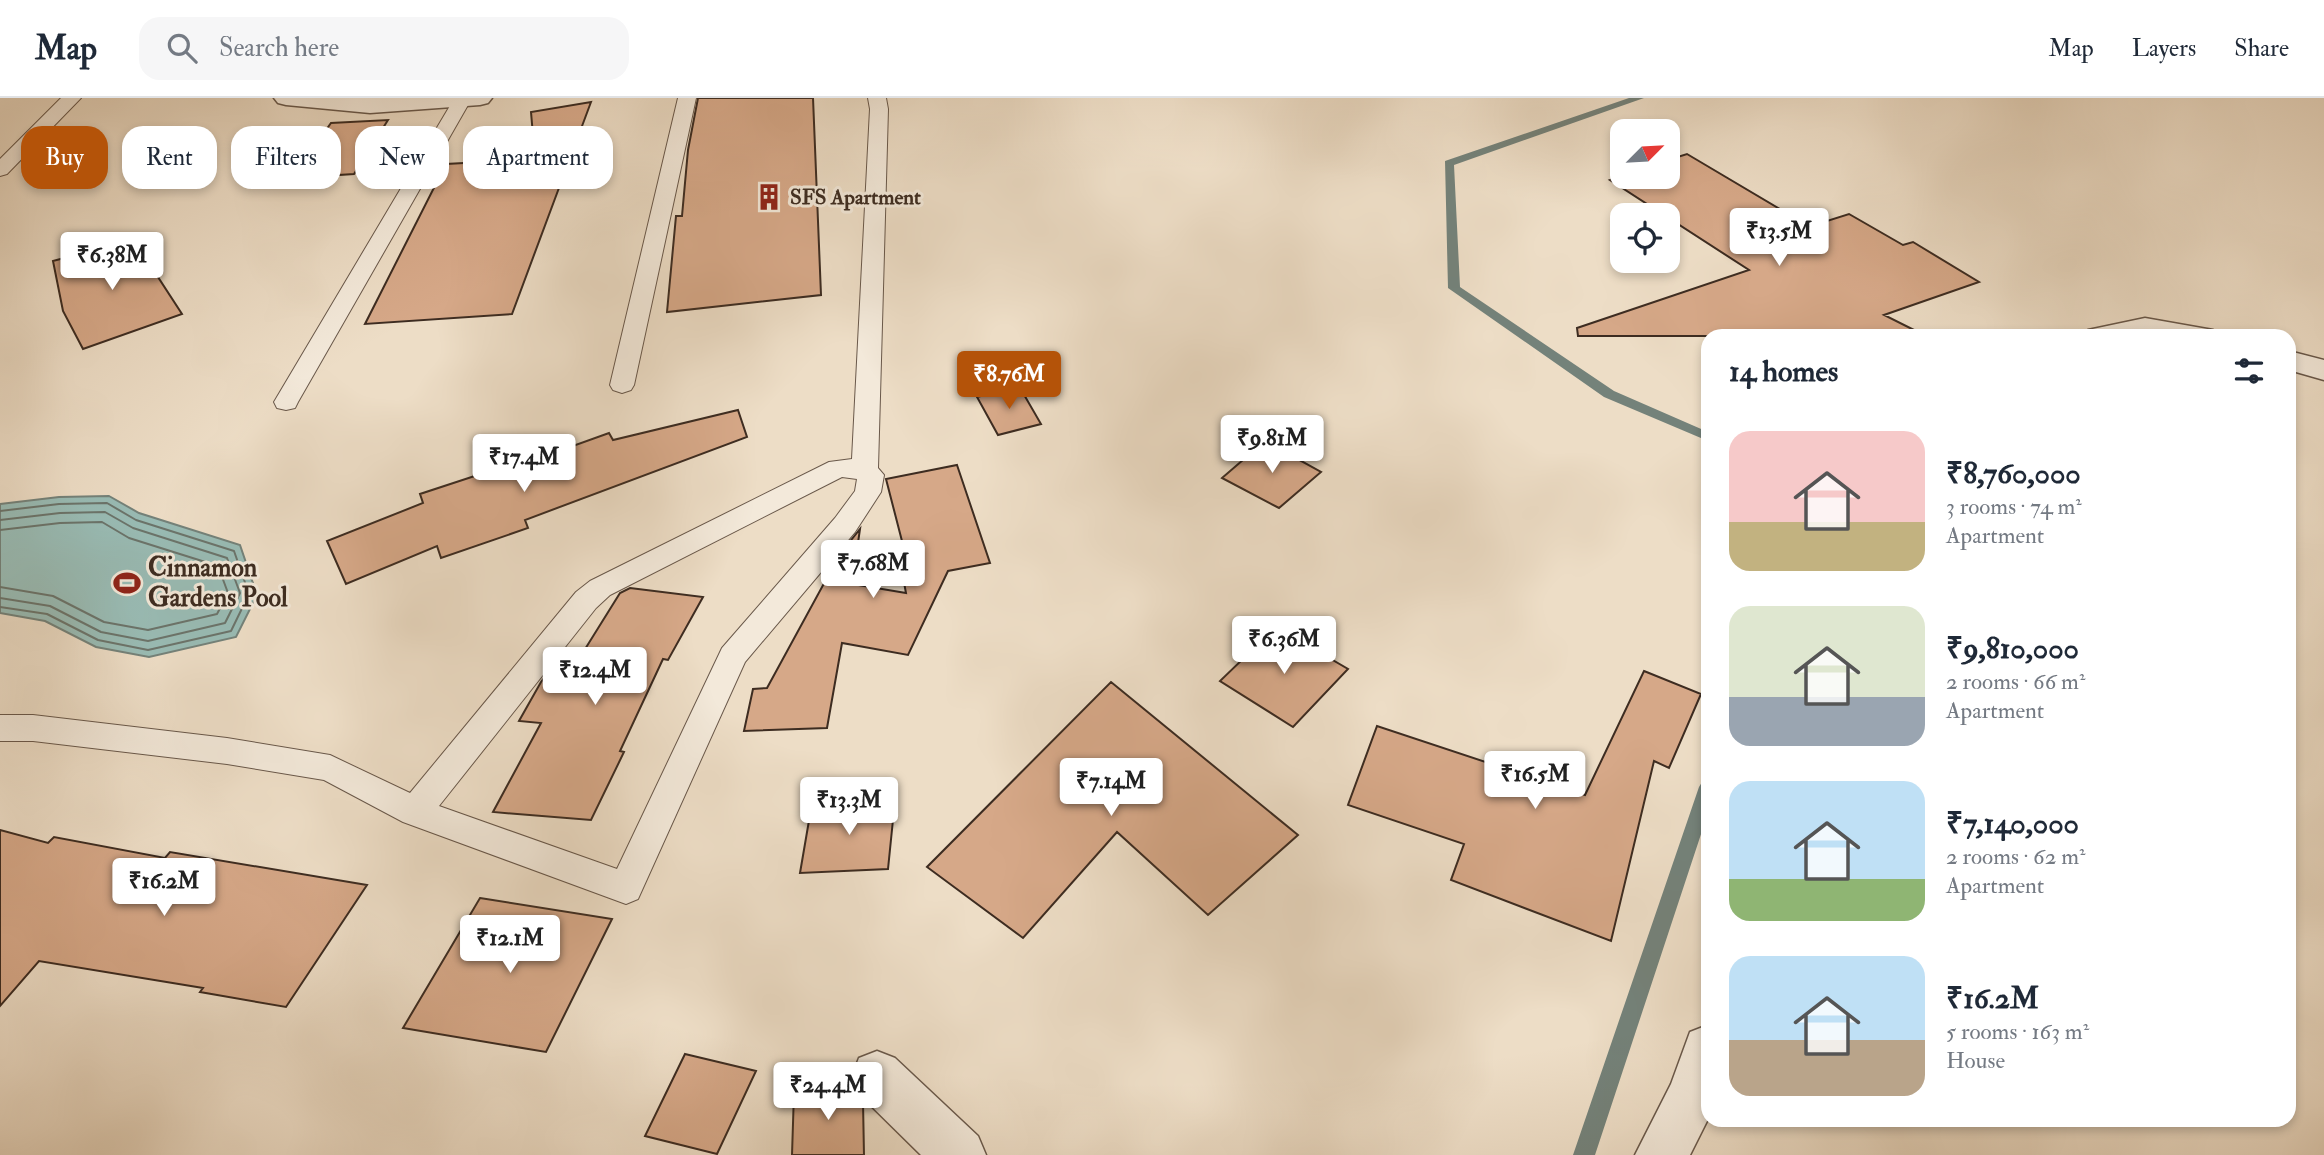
<!DOCTYPE html>
<html lang="en">
<head>
<meta charset="utf-8">
<style>
  body { margin:0; font-family:"IM FELL Double Pica",serif; background:#f6f6f7; color:#1f2937; height:100vh; display:flex; flex-direction:column; font-size:26px; white-space:nowrap }
  * { box-sizing:border-box; margin:0 }
  p { font-size:23px; color:#747a83 }
  .icon { flex:none; width:38px; height:38px; fill:none; stroke:currentColor; stroke-width:2; stroke-linecap:round; stroke-linejoin:round }
  .map { position:relative; flex:1; overflow:hidden }
  .sheet { position:absolute; left:1701px; top:231px; width:595px; height:798px; display:flex; flex-direction:column; background:#fff; border-radius:21px; box-shadow:0 4px 10px #0003 }
  .sheet>* { flex:none }
  .banner { position:absolute; left:21px; top:28px; width:665px; height:63px; display:flex; gap:14px }
  .needle { width:46px; rotate:66deg }
  .fabs { position:absolute; left:1610px; top:21px; display:grid; gap:14px }
  .fabs a { display:grid; place-items:center; width:70px; height:70px; border-radius:14px; background:#fff; box-shadow:0 4px 10px #0003; font-size:35px }
  .price { position:absolute; translate:-50% -60px; padding:0 16px; border-radius:7px; background:#fff; color:#222; font-size:23px; line-height:46px; filter:drop-shadow(0 2px 4px #0008) }
  .price::after { content:''; position:absolute; left:50%; top:42px; width:21px; height:16px; margin-left:-10px; background:inherit; clip-path:polygon(0 0,100% 0,50% 100%) }
  .price.selected { background:#b45309; color:#fff }
  ul { padding:0; list-style:none }
  li { display:flex; align-items:center; gap:21px; height:175px; padding:0 28px }
  li span { display:grid; place-items:center; flex:none; width:196px; height:140px; border-radius:21px; color:#555 }
  li>.icon { margin-inline-start:auto }
  span .icon { width:84px; height:84px; fill:#fffc; stroke-width:1 }
  li b { font-size:30px }
  h2 { display:flex; justify-content:space-between; align-items:center; height:84px; padding:0 28px; font-size:30px }
  .chip { padding:0 24px; border-radius:21px; background:#fff; box-shadow:0 4px 10px #0003; font-size:24px; line-height:63px }
  .chip.selected { background:#b45309; color:#fff }
  header { display:flex; align-items:center; gap:42px; box-sizing:border-box; height:98px; padding:0 35px; background:#fff; border-bottom:2px solid #e0e1e3 }
  header strong { font-size:33px }
  nav { display:flex; gap:38px; margin-inline-start:auto; font-size:24px }
  .search { width:490px; height:63px; background:#f6f6f7; display:flex; align-items:center; gap:18px; box-sizing:border-box; padding:0 24px; border-radius:21px; color:#747a83; font-size:26px }
  .map>svg:first-child { display:block }
</style>
</head>
<body>
<header>
<strong>Map</strong>
<div class="search"><svg class="icon" aria-label="search" viewBox="0 0 24 24"><circle cx="10" cy="10" r="6"/><path d="M15 15l6 6"/></svg>Search here</div>
<nav><a>Map</a><a>Layers</a><a>Share</a></nav>
</header>
<div class="map">
<svg width="2324" height="1057" viewBox="0 0 2324 1057">
  <rect width="100%" height="100%" fill="#edddc6"/>
  <filter id="stains"><feTurbulence type="fractalNoise" baseFrequency=".00286" numOctaves="4"/><feColorMatrix values="0 0 0 0 .2 0 0 0 0 .09 0 0 0 0 .02 0 0 0 .5 -.17"/></filter>
  <radialGradient id="worn" r=".72"><stop offset=".6" stop-color="#630" stop-opacity="0"/><stop offset="1" stop-color="#630" stop-opacity=".3"/></radialGradient>
  <!-- water -->
  <path fill="#99bcb5" stroke="#74827a" stroke-width="2" d="M109 398 139 415 240 447 257 497 236 539 149 559 96 549 45 523 0 515V406L59 399Z"/>
  <g fill="none" stroke-linecap="round" stroke-linejoin="round">
    <!-- shore -->
    <path stroke="#6b746b" stroke-width="2" d="M0 413 59 406 107 405 136 422 234 453 249 496 231 533 148 552 98 542 47 516 0 509
      M0 422 60 415 105 414 133 430 227 460 240 495 225 525 148 543 101 534 50 508 0 500
      M0 432 60 425 102 424 129 440 218 468 228 495 217 516 148 532 104 524 53 498 0 489"/>
    <!-- stream -->
    <path fill="#74827a" fill-rule="evenodd" d="M1629 0H1644L1454 67 1460 189 1614 293 1708 334V343L1604 299 1448 190 1445 63Z
      M1708 682V715L1595 1057H1573L1699 689 1702 684Z"/>
  </g>
  <!-- building -->
  <path fill="#d6a888" stroke="#3d2c21" stroke-width="2" d="M698 0H813L821 197 667 214 676 118H682L688 52Z
    M591 4 512 216 365 226 446 66 535 61 531 14Z
    M388 22 354 76 292 80 331 25Z
    M1687 56 1790 117 1804 112 1824 124 1849 116 1903 147 1913 144 1979 184 1884 217 1926 238H1578L1577 230 1749 172 1610 82 1622 78 1668 79V62Z
    M146 138 158 179 182 216 83 251 63 213 53 163Z
    M1019 288 1041 326 998 337 977 299Z
    M738 312 747 339 525 422 528 430 441 460 437 448 346 486 327 443 423 405 420 396 505 368 506 372 609 335 613 342Z
    M1265 343 1321 374 1279 410 1222 380Z
    M957 367 990 465 948 473 908 557 842 545 827 630 744 633 753 591 767 590 840 456 860 431 852 486 906 495 897 448 903 447 886 381Z
    M630 490 703 499 668 562 663 561 620 653 624 654 591 722 493 714 541 625 519 623 541 584 552 570 572 572 620 495Z
    M1276 529 1348 571 1293 629 1220 583Z
    M1644 573 1701 596 1669 670 1654 663 1611 843 1451 782 1464 746 1348 707 1377 628 1585 697Z
    M1111 584 1298 737 1208 817 1117 734 1023 840 927 769Z
    M895 702 888 771 800 775 812 705Z
    M0 732 48 745 54 739 165 760 170 754 367 787 286 909 200 894 203 890 39 863 0 908Z
    M480 800 612 821 546 954 403 930Z
    M685 956 756 973 717 1056 645 1038Z
    M852 984 857 997 863 1004 864 1057H792L794 994Z"/>
  <g fill="none" stroke-linecap="round" stroke-linejoin="round">
    <defs>
      <path id="service" d="M61 0H81L7 76 0 78V61Z
        M472 0 298 304 295 310 286 312 277 310 274 304 454 1Z
        M678 0H696L634 287 631 292 622 295 613 292 610 287Z
        M868 0H886L888 11 878 370 884 377 881 394 855 434 745 564 638 801 626 806 403 724 324 682 227 666 33 643H0V617H33L227 640 330 657 410 695 576 494 590 483 829 364 852 361 870 11ZM842 379 857 381 855 393 835 420 722 550 617 771 439 708 596 510 610 497Z"/>
      <path id="minor" d="M2145 220 2213 232 2217 238H2084L2088 232Z
        M2289 253 2324 262V282L2289 272Z
        M1708 927V1021L1690 1057H1635L1671 986 1690 934Z
        M877 953 895 960 978 1038 986 1057H921L859 996 852 978 859 960Z"/>
      <path id="tertiary" d="M274 0H492L488 5 480 7 370 15 286 7 278 5Z"/>
    </defs>
    <!-- service casing -->
    <use href="#service" stroke="#69584a" stroke-width="2"/>
    <!-- minor casing -->
    <use href="#minor" stroke="#69584a" stroke-width="3"/>
    <!-- tertiary casing -->
    <use href="#tertiary" stroke="#69584a" stroke-width="3"/>
    <!-- service -->
    <use href="#service" fill="#f3e9da" fill-rule="evenodd"/>
    <!-- minor -->
    <use href="#minor" fill="#f3e9da" fill-rule="evenodd"/>
    <!-- tertiary -->
    <use href="#tertiary" fill="#f3e9da" fill-rule="evenodd"/>
  </g>
  <!-- icons -->
  <defs>
    <symbol id="building-bare" viewBox="-9 -9 18 18"><path d="M-4-6H4V6H1V3H-1V6H-4ZM-2.5-4.3h1.7v1.8h-1.7ZM.8-4.3h1.7v1.8H.8ZM-2.5-1h1.7V.8h-1.7ZM.8-1h1.7V.8H.8Z" fill="#8f2418" stroke="#f3e9da" stroke-width="2.5" paint-order="stroke"/></symbol>
    <symbol id="stadium-bare" viewBox="-9 -9 18 18"><path d="M0-5a6.5 5 0 1 0 0 10a6.5 5 0 1 0 0-10ZM-3.5-1.8h7v3.6h-7Z" fill="#8f2418" stroke="#f3e9da" stroke-width="2.5" paint-order="stroke"/></symbol>
  </defs>
  <g fill-rule="evenodd">
    <use href="#building-bare" x="750" y="80" width="38" height="38"/>
    <use href="#stadium-bare" x="108" y="466" width="38" height="38"/>
  </g>
  <g text-anchor="middle" dominant-baseline="central" stroke-width="6" stroke-linejoin="round" paint-order="stroke">
    <!-- far-poi labels -->
    <g font-size="21" font-weight="bold" fill="#3d2c21" stroke="#f3e9da" text-anchor="start">
      <text x="790" y="99">SFS Apartment</text>
    </g>
    <!-- poi labels -->
    <g font-size="26" font-weight="bold" fill="#3d2c21" stroke="#f3e9da" text-anchor="start">
      <text x="148" y="470">Cinnamon<tspan x="148" dy="30">Gardens Pool</tspan></text>
    </g>
  </g>
  <rect width="100%" height="100%" filter="url(#stains)"/>
  <rect width="100%" height="100%" fill="url(#worn)"/>
</svg>
<div class="fabs">
<a><svg class="needle" viewBox="-14 -14 28 28"><path d="M0-13l5 13h-10z" fill="#e53935"/><path d="M0 13l5-13h-10z" fill="#747a83"/></svg></a>
<a><svg class="icon" aria-label="locate" viewBox="0 0 24 24"><circle cx="12" cy="12" r="6"/><path d="M12 2v4M12 18v4M2 12h4M18 12h4"/></svg></a>
</div>
<b class="price" style="left:1779px;top:170px">₹13.5M</b>
<b class="price" style="left:112px;top:194px">₹6.38M</b>
<b class="price selected" style="left:1009px;top:313px">₹8.76M</b>
<b class="price" style="left:1272px;top:377px">₹9.81M</b>
<b class="price" style="left:524px;top:396px">₹17.4M</b>
<b class="price" style="left:873px;top:502px">₹7.68M</b>
<b class="price" style="left:1284px;top:578px">₹6.36M</b>
<b class="price" style="left:595px;top:609px">₹12.4M</b>
<b class="price" style="left:1535px;top:713px">₹16.5M</b>
<b class="price" style="left:1111px;top:720px">₹7.14M</b>
<b class="price" style="left:849px;top:739px">₹13.3M</b>
<b class="price" style="left:164px;top:820px">₹16.2M</b>
<b class="price" style="left:510px;top:877px">₹12.1M</b>
<b class="price" style="left:828px;top:1024px">₹24.4M</b>
<div class="banner">
<a class="chip selected">Buy</a>
<a class="chip">Rent</a>
<a class="chip">Filters</a>
<a class="chip">New</a>
<a class="chip">Apartment</a>
</div>
<section class="sheet">
<h2>14 homes<svg class="icon" aria-label="filters" viewBox="0 0 24 24"><path d="M4 7h16M4 17h16"/><circle cx="9" cy="7" r="2"/><circle cx="15" cy="17" r="2"/></svg></h2>
<ul>
<li><span style="background:linear-gradient(#f6c9c9 65%,#c2b280 0)"><svg class="icon" aria-label="home" viewBox="0 0 24 24"><path d="M3 11l9-7 9 7M6 9v11h12V9"/></svg></span><div><b>₹8,760,000</b><p>3 rooms · 74 m²</p><p>Apartment</p></div></li>
<li><span style="background:linear-gradient(#dfe7d0 65%,#9aa5b1 0)"><svg class="icon" aria-label="home" viewBox="0 0 24 24"><path d="M3 11l9-7 9 7M6 9v11h12V9"/></svg></span><div><b>₹9,810,000</b><p>2 rooms · 66 m²</p><p>Apartment</p></div></li>
<li><span style="background:linear-gradient(#bfe0f5 70%,#8fb573 0)"><svg class="icon" aria-label="home" viewBox="0 0 24 24"><path d="M3 11l9-7 9 7M6 9v11h12V9"/></svg></span><div><b>₹7,140,000</b><p>2 rooms · 62 m²</p><p>Apartment</p></div></li>
<li><span style="background:linear-gradient(#bfe0f5 60%,#b9a48a 0)"><svg class="icon" aria-label="home" viewBox="0 0 24 24"><path d="M3 11l9-7 9 7M6 9v11h12V9"/></svg></span><div><b>₹16.2M</b><p>5 rooms · 163 m²</p><p>House</p></div></li>
</ul>
</section>
</div>
</body>
</html>
